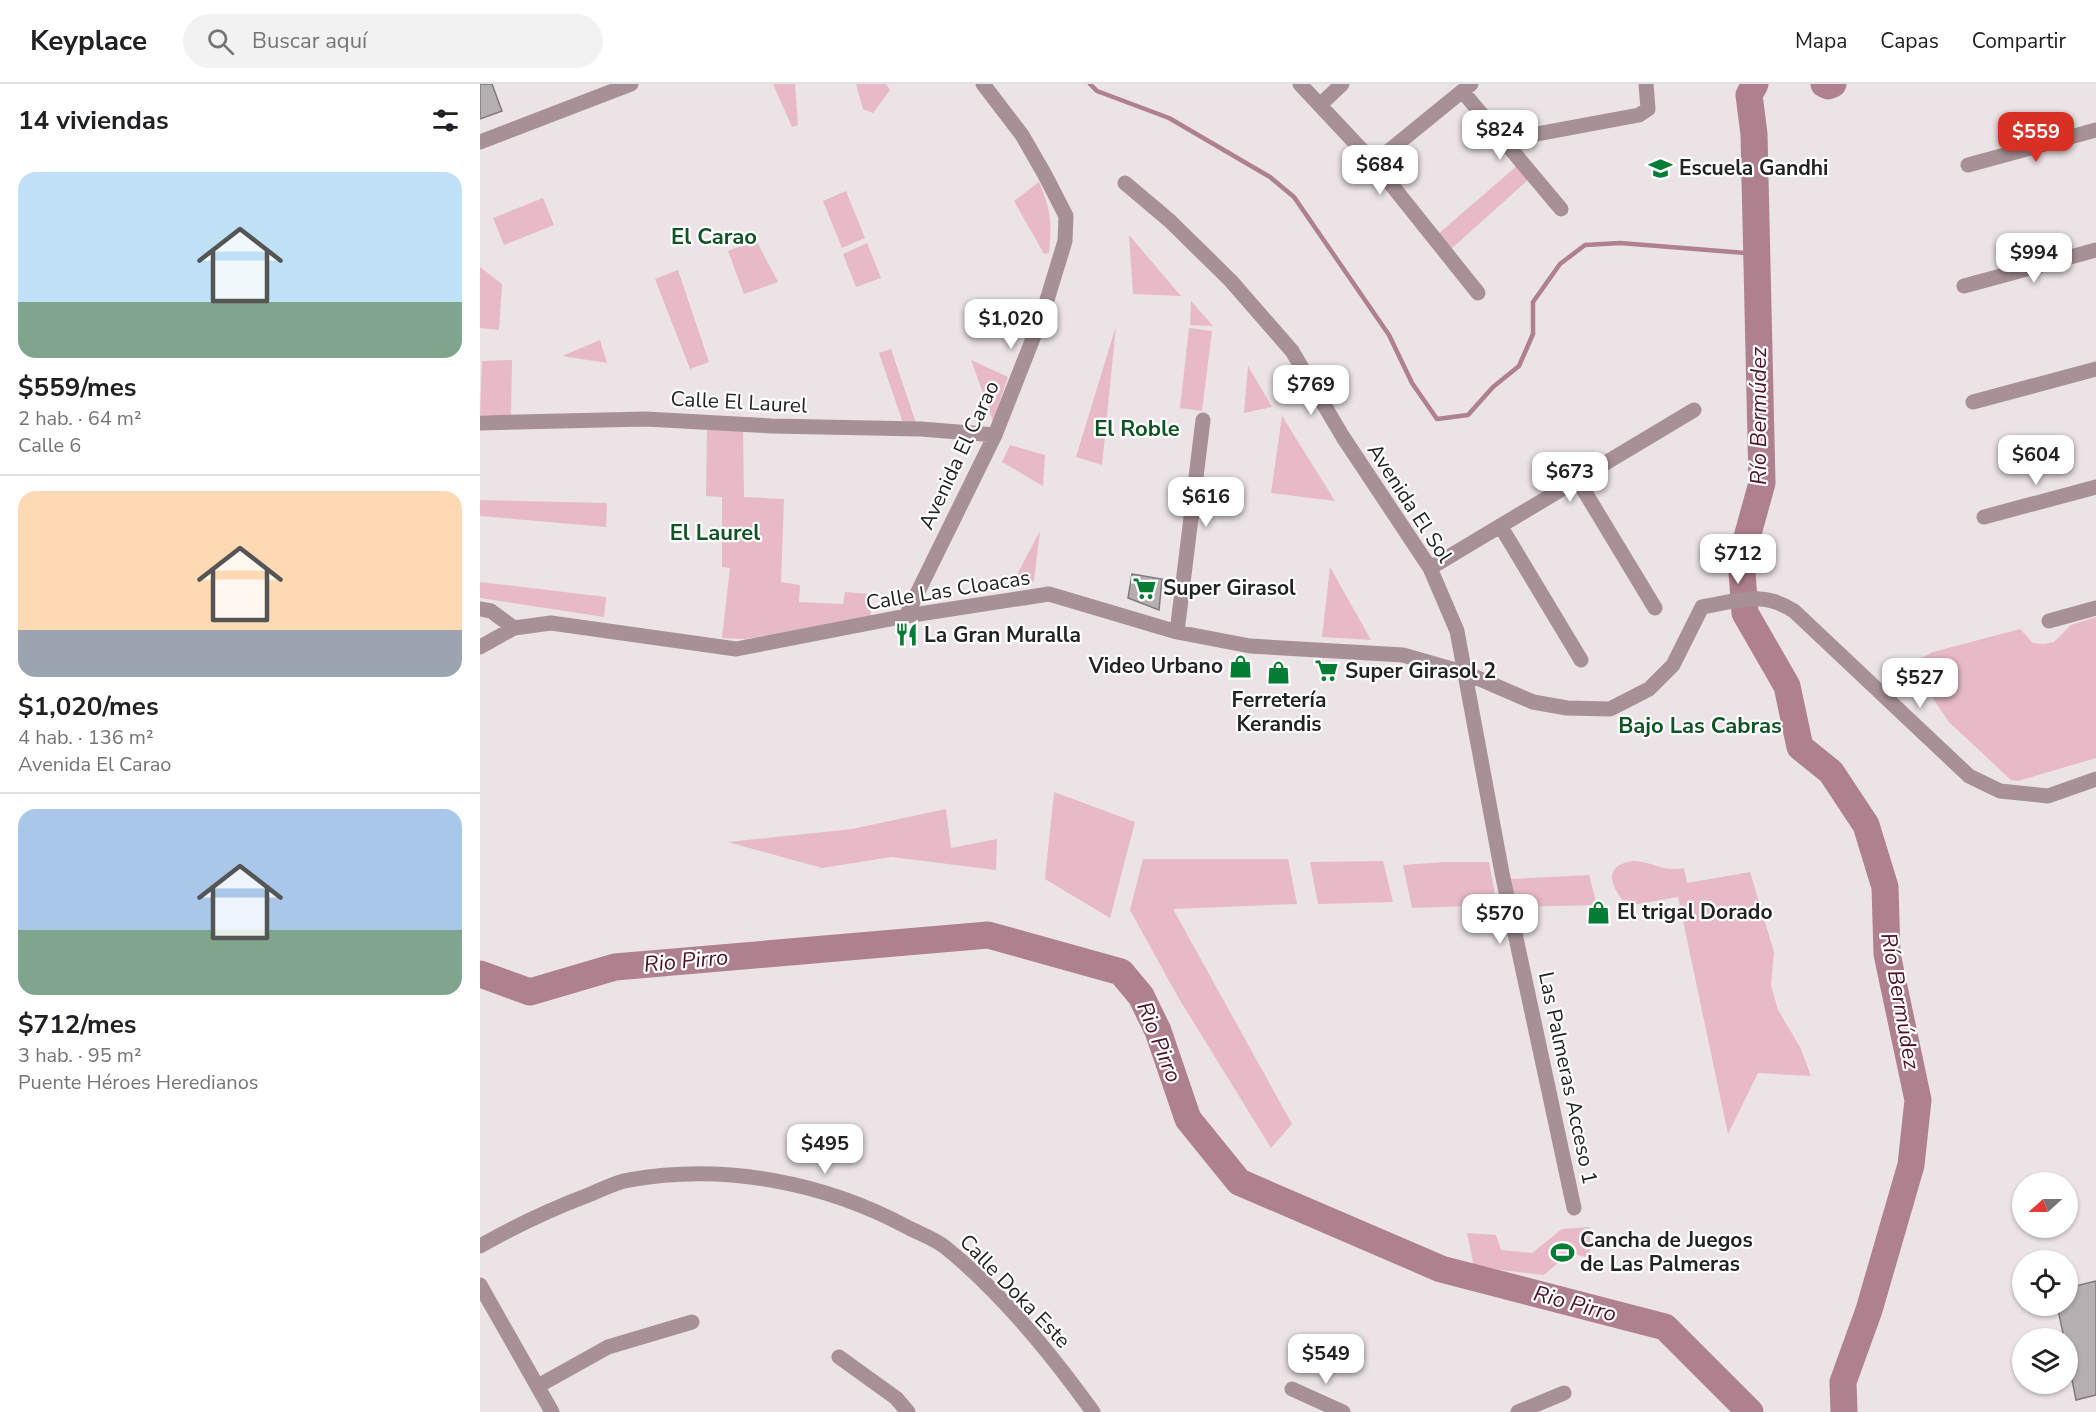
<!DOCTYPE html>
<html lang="es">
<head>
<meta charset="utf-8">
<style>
  body { margin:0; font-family:"Nunito Sans",sans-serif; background:#f2f2f2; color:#202124; height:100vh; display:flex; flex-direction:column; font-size:22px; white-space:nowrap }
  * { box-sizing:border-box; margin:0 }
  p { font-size:20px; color:#757577 }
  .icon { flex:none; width:33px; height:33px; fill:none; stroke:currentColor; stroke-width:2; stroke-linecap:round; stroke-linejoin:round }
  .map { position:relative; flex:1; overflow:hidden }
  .details { display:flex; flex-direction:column; background:#fff; width:480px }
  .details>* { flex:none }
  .needle { width:39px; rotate:249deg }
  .controls { position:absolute; left:1532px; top:1088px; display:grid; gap:12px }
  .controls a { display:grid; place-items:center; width:66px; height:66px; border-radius:50%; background:#fff; box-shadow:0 2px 4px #0004; font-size:30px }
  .price { position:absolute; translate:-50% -51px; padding:0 14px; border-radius:12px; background:#fff; color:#222; font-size:20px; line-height:39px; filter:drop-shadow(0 2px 3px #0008) }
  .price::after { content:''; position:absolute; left:50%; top:36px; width:18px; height:14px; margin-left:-9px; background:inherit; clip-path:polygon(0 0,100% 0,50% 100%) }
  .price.on { background:#d93025; color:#fff }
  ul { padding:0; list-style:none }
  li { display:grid; align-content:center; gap:12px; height:318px; padding:0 18px }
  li+li { border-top:2px solid #e0e0e0 }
  li span { display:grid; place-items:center; height:186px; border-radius:18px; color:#555 }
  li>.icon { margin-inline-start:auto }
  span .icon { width:108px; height:108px; fill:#fffc; stroke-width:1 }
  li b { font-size:26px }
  h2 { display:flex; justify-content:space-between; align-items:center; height:72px; padding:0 18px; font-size:26px }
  header { display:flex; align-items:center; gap:36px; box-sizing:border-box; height:84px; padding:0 30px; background:#fff; border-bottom:2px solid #e0e0e0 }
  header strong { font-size:28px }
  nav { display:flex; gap:33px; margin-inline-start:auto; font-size:21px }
  .search { width:420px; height:54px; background:#f2f2f2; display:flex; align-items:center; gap:15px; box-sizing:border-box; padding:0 21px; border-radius:33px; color:#757577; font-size:22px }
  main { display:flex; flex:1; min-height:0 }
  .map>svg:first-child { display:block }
</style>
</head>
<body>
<header>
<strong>Keyplace</strong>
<div class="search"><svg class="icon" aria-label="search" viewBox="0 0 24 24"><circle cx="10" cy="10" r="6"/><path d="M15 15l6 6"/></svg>Buscar aquí</div>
<nav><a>Mapa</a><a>Capas</a><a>Compartir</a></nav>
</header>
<main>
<section class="details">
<h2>14 viviendas<svg class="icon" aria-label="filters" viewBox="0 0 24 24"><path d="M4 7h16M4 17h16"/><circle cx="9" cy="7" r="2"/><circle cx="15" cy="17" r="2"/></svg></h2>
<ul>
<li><span style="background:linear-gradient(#bfe0f5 70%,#7fa58c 0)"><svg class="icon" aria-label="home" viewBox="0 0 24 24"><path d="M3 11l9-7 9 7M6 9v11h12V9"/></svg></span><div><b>$559/mes</b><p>2 hab. · 64 m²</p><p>Calle 6</p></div></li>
<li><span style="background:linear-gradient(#ffd9b3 75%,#9aa5b1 0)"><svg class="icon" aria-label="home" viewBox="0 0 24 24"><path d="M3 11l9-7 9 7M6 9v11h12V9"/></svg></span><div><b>$1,020/mes</b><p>4 hab. · 136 m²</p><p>Avenida El Carao</p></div></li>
<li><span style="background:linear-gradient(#a9c7e8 65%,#7fa58c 0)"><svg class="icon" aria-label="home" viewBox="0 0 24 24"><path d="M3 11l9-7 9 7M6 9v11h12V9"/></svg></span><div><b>$712/mes</b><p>3 hab. · 95 m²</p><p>Puente Héroes Heredianos</p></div></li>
</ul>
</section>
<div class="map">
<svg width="1616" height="1328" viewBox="0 0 1616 1328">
  <rect width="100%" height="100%" fill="#ebe3e5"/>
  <!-- green -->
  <path fill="#e8bac7" d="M293 0H315L318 41 312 43Z
    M376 0H406L410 6 393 29 383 25Z
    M1038 81 1049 95 971 165 958 150Z
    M559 98C571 126 572 139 569 169L564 170 534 117Z
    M366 107 385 154 362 164 343 117Z
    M63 114 74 141 24 161 13 134Z
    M649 151 701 212 653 210Z
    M276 156 298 198 264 210 248 167Z
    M387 159 401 194 376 203 363 170Z
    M0 183 22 200 19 246 0 244Z
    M198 186 229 278 210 285 175 195Z
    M711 217 733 242 710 241Z
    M636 242 622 381 596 373Z
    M709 244 732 247 722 327 700 324Z
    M120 256 127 279 82 272Z
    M411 265 436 339H423L399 269Z
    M32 276 31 331H0L2 277Z
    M491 276 528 293 513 337Z
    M768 282 792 323 764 329Z
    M802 332 855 417 791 409Z
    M227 345 263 347 264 413 304 415 301 498 320 501 319 518 363 520 365 508 389 510 391 532 266 555 242 554 250 484 242 483V413L226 412Z
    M530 361 565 371 563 402 522 378Z
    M0 416 127 419 126 443 0 432Z
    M560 447 554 497 531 502Z
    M850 483 891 556 842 553Z
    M0 498 126 513 124 533 0 514Z
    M1616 533V674L1538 697 1531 696 1469 638 1434 586V578L1453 568 1540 545 1553 559 1563 560 1574 558 1591 541Z
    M574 708 655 738 630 834 565 795Z
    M466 725 471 764 517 755 516 786 411 773 342 784 248 758 372 745Z
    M663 775H808L817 820 693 825 812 1040 791 1064 698 913 650 826Z
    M903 777 913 818 838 820 830 778Z
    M1153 777C1176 778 1180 788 1204 784L1207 799 1270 788 1294 868 1291 901 1298 926 1320 963 1331 992 1278 989 1248 1050 1198 813 1147 822C1132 804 1120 782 1153 777Z
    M965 778H1009L1017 821 932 824 923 781Z
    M1109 791 1117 821 1036 823 1029 795Z
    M1110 1143V1174L1089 1169 1064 1191 994 1183 987 1149 1016 1151 1021 1166 1052 1169 1082 1145Z"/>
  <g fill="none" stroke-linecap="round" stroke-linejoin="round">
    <!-- stream -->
    <path stroke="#af808e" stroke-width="4.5" d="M610 0 617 7 689 34 790 93 814 113 909 251 932 299 957 335 988 331 1013 303 1039 282 1053 250V218L1080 180 1105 161 1140 159 1278 170"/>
    <!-- river -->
    <path stroke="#af808e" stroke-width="27" d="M1275 0 1269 11 1274 50 1282 399 1261 475 1265 529 1307 602 1320 663 1351 688 1386 741 1405 803 1407 870 1438 1016 1431 1081 1389 1226 1363 1298 1364 1328
      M1344 0 1348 2 1353 0
      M0 890 50 908 135 883 508 851 641 888 661 912 678 947 708 1035 759 1098 961 1185 1185 1243 1270 1328"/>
  </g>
  <!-- building -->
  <path fill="#b6afb1" stroke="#817a7c" stroke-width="1.5" d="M0 0H12L22 27 0 35Z
    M652 490 682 495 679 526 648 514Z
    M1616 1197V1311L1596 1316 1587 1270V1254H1584L1577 1221H1587V1204Z"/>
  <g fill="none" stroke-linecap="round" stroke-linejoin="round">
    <!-- street -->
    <path stroke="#a79197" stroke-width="15" d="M820 0 894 79 998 209
      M983 8 1081 125
      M841 20 862 0
      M1025 56 1159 31 1168 25 1166 0
      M0 58 151 0
      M894 79 991 0
      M1488 81 1616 46
      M645 99 690 137 751 197 812 267 863 353 950 484 977 547 1022 789 1094 1124
      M1484 202 1616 166
      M1493 318 1616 285
      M0 339 166 335 291 342 441 345 515 351
      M1097 395 1175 524
      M1504 433 1616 403
      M1021 443 1101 576
      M950 484 1214 326
      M0 525 11 527 34 544
      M426 532 515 351 563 229 585 157 586 132 565 91 542 51 503 0
      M1569 537 1616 524
      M697 548 723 336
      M0 563 34 544 71 539 256 565 426 532 569 510 697 548 770 562 923 571 986 589 1053 618 1087 624 1130 625 1169 605 1193 581 1222 523C1258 517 1282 506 1314 527L1489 692 1520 707 1568 712 1616 695
      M0 1162C37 1141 71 1125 111 1110 123 1105 136 1098 149 1096 244 1079 344 1098 429 1144 441 1150 455 1155 465 1163 520 1207 572 1271 613 1328
      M0 1201 72 1328
      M359 1273 416 1314 428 1328
      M58 1302 128 1263 212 1238
      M812 1305 863 1328
      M1038 1328 1084 1309"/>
  </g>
  <!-- icons -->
  <defs>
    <symbol id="school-bare" viewBox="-9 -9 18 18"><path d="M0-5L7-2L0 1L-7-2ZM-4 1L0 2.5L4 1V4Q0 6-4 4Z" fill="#037d34" stroke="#fff" stroke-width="2.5" paint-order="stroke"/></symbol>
    <symbol id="supermarket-bare" viewBox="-9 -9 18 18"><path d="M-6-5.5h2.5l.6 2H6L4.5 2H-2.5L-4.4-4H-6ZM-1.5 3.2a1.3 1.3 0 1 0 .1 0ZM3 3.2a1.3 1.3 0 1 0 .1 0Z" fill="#037d34" stroke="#fff" stroke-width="2.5" paint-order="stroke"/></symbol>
    <symbol id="restaurant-bare" viewBox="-9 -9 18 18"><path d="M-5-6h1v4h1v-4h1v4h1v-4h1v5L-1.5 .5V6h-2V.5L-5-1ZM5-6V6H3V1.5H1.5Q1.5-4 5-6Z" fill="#037d34" stroke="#fff" stroke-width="2.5" paint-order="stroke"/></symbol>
    <symbol id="shop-bare" viewBox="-9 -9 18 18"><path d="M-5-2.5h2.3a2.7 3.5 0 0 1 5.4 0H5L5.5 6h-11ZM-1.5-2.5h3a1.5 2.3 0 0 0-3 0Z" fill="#037d34" stroke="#fff" stroke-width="2.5" paint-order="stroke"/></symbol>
    <symbol id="stadium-bare" viewBox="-9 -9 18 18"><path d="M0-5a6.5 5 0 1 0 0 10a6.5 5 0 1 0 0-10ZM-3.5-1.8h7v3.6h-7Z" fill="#037d34" stroke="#fff" stroke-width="2.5" paint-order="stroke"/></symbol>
  </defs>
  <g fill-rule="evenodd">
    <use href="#school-bare" x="1164" y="68" width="33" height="33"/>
    <use href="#supermarket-bare" x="648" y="488" width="33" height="33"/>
    <use href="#restaurant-bare" x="410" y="534" width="33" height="33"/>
    <use href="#shop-bare" x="744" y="566" width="33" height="33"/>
    <use href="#supermarket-bare" x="830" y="570" width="33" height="33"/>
    <use href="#shop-bare" x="782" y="572" width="33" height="33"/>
    <use href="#shop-bare" x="1102" y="812" width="33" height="33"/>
    <use href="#stadium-bare" x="1066" y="1152" width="33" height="33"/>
  </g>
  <g text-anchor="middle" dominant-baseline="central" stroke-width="4.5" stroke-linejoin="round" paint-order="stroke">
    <!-- poi labels -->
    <g font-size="21" font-weight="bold" fill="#252223" stroke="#fff" text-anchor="start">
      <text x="1199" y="84">Escuela Gandhi</text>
      <text x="683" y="504">Super Girasol</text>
      <text x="444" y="551">La Gran Muralla</text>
      <text x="743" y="582" text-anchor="end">Video Urbano</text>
      <text x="865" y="587">Super Girasol 2</text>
      <text x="799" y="616" text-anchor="middle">Ferretería<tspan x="799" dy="24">Kerandis</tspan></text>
      <text x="1137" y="828">El trigal Dorado</text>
      <text x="1100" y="1156">Cancha de Juegos<tspan x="1100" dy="24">de Las Palmeras</tspan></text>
    </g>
    <!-- street labels -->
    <g font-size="21" fill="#252223" stroke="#fff">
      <text transform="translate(259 318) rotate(3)">Calle El Laurel</text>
      <text transform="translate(479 371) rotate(-65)">Avenida El Carao</text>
      <text transform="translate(930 419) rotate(57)">Avenida El Sol</text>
      <text transform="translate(468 506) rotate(-9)">Calle Las Cloacas</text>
      <text transform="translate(1088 994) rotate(78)">Las Palmeras Acceso 1</text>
      <text transform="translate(535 1207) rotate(46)">Calle Doka Este</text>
    </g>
    <!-- neighbourhood labels -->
    <g font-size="22" font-weight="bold" fill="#105325" stroke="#fff">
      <text x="234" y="153">El Carao</text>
      <text x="657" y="345">El Roble</text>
      <text x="235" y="449">El Laurel</text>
      <text x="1220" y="642">Bajo Las Cabras</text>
    </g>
    <!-- water labels -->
    <g font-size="22" font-style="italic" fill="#4d122a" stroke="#fff">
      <text transform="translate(1279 332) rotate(-90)">Río Bermúdez</text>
      <text transform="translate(206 877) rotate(-5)">Rio Pirro</text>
      <text transform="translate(1420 917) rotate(80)">Río Bermúdez</text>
      <text transform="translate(679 958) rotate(68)">Rio Pirro</text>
      <text transform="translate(1095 1220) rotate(15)">Rio Pirro</text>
    </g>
  </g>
</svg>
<div class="controls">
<a><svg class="needle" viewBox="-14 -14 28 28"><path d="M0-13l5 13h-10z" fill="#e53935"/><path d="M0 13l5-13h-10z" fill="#757577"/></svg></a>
<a><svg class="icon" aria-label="locate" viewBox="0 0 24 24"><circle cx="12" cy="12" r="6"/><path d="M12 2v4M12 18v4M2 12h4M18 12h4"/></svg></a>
<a><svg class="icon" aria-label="layers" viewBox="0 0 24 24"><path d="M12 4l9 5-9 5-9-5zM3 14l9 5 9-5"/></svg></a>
</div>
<b class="price" style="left:1020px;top:77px">$824</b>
<b class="price on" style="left:1556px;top:79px">$559</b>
<b class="price" style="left:900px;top:112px">$684</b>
<b class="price" style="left:1554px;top:200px">$994</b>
<b class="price" style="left:531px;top:266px">$1,020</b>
<b class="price" style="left:831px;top:332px">$769</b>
<b class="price" style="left:1556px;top:402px">$604</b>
<b class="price" style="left:1090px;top:419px">$673</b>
<b class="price" style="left:726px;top:444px">$616</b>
<b class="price" style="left:1258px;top:501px">$712</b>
<b class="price" style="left:1440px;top:625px">$527</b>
<b class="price" style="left:1020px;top:861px">$570</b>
<b class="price" style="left:345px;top:1091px">$495</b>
<b class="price" style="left:846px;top:1301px">$549</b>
</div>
</main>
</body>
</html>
